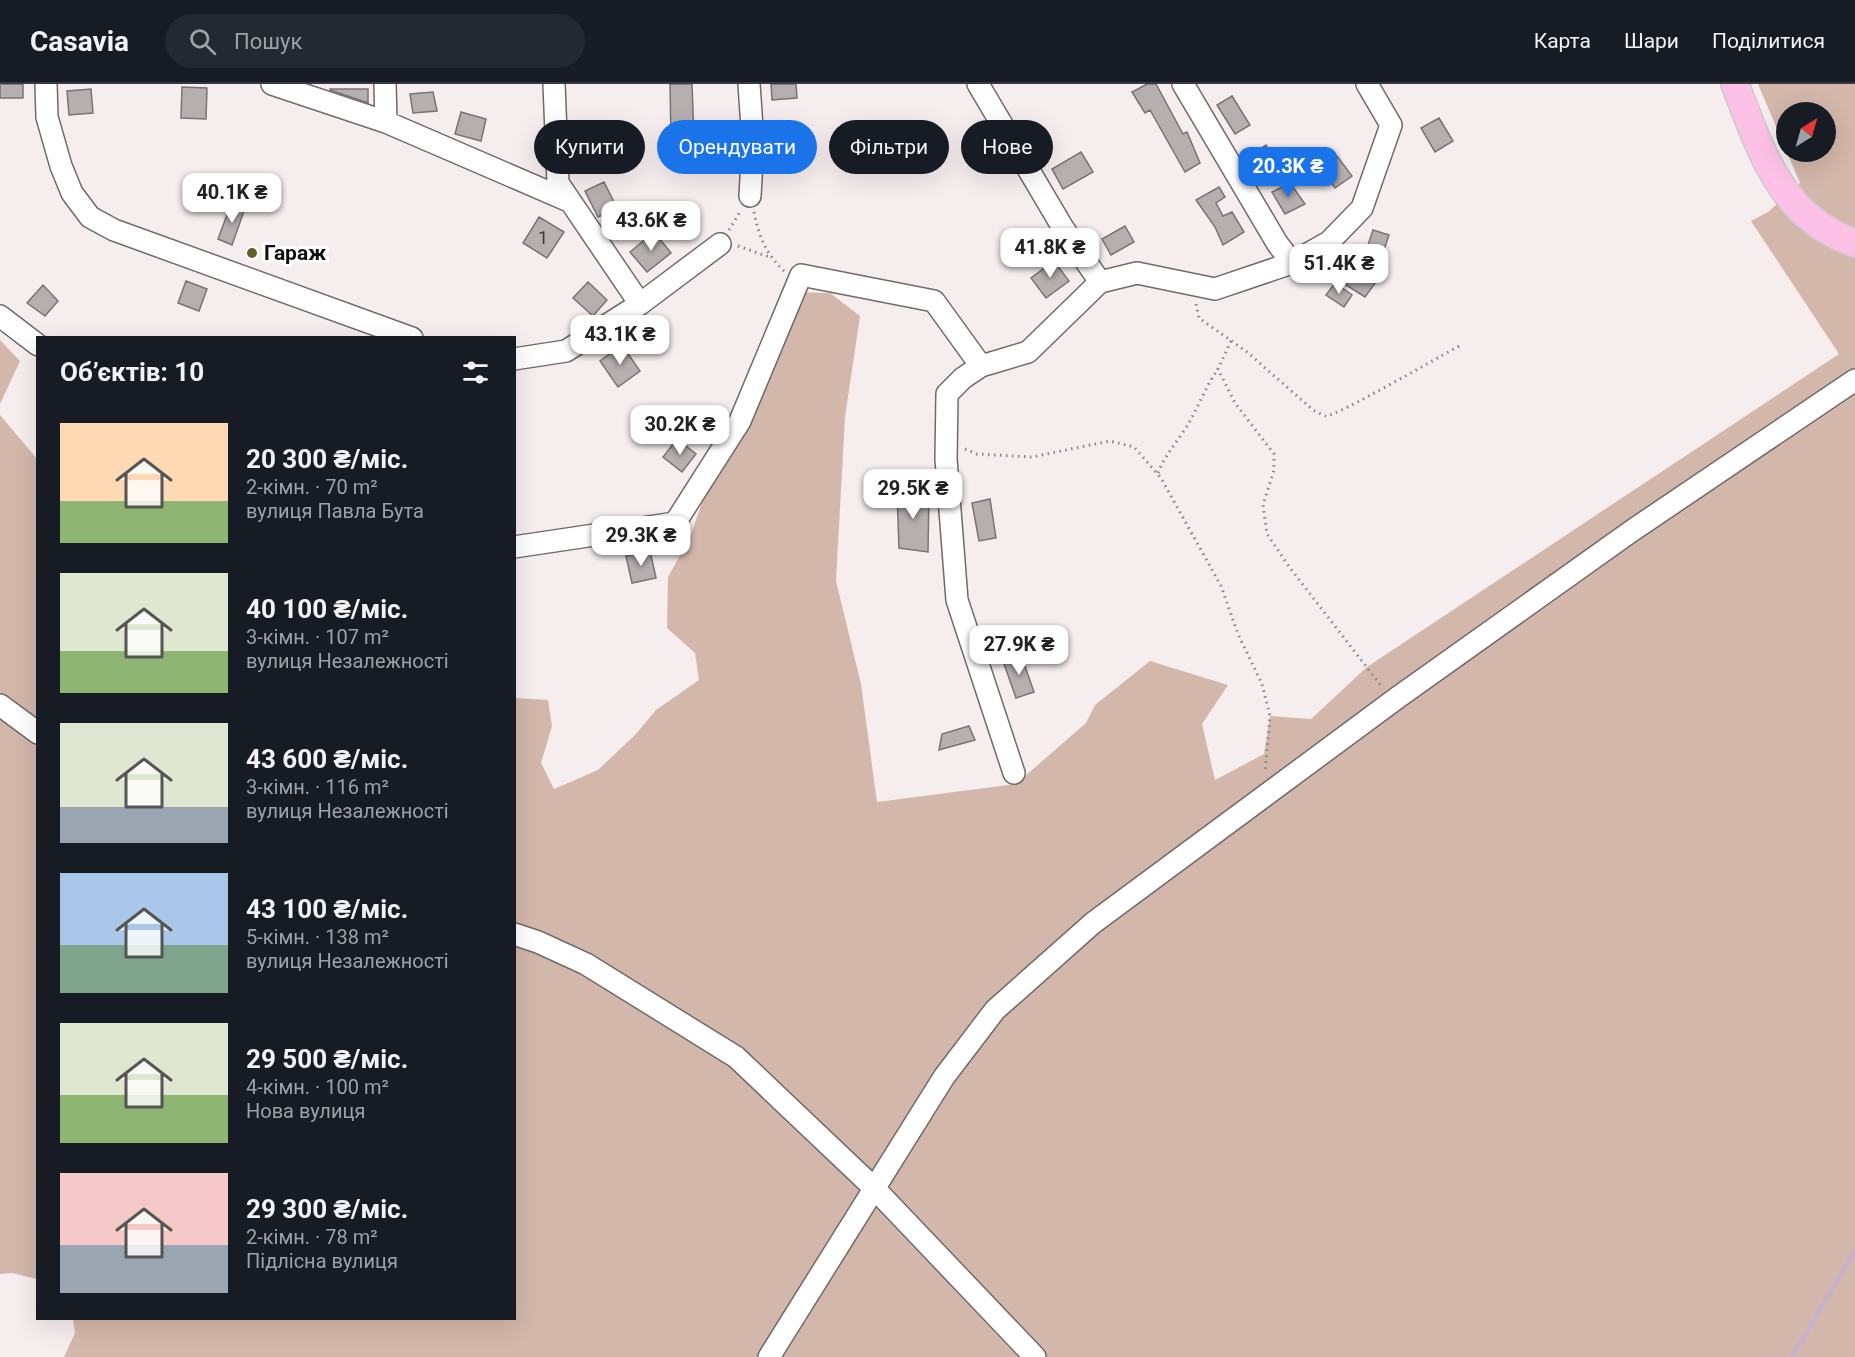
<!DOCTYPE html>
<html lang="uk">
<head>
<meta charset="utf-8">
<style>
  body { margin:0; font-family:Roboto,sans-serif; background:#242831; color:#f1f3f6; height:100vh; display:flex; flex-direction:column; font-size:22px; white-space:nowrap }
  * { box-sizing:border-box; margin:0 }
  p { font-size:20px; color:#9ea1a6 }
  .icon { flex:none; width:33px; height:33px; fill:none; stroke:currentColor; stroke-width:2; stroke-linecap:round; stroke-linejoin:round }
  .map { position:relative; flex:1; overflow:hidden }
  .drawer { position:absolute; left:36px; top:252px; width:480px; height:984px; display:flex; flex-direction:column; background:#171b24; border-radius:0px; box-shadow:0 6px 24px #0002 }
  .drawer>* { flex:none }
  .top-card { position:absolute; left:534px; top:36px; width:570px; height:54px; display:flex; gap:12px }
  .needle { width:39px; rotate:37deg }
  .buttons { position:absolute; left:1776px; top:18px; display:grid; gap:12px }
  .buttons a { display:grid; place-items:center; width:60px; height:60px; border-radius:50%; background:#171b24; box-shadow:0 6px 24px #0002; font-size:30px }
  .price { position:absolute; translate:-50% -51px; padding:0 14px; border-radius:12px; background:#fff; color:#222; font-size:20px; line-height:39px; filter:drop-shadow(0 2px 3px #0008) }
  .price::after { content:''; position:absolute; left:50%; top:36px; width:18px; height:14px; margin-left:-9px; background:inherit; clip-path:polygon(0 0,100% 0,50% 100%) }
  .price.selected { background:#1a73e8; color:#fff }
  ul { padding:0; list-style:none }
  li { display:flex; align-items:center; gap:18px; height:150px; padding:0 24px }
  li span { display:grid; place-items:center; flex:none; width:168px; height:120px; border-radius:0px; color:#555 }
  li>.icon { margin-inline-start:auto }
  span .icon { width:72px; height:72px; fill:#fffc; stroke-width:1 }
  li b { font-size:26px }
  h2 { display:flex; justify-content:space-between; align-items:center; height:72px; padding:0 24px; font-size:26px }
  .pill { padding:0 21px; border-radius:27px; background:#171b24; box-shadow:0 6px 24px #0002; font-size:21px; line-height:54px }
  .pill.selected { background:#1a73e8; color:#fff }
  header { display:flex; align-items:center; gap:36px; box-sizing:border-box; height:84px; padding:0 30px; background:#171b24; border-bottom:2px solid #363941 }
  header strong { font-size:28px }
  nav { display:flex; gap:33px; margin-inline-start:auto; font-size:21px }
  .search { width:420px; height:54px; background:#242831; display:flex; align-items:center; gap:15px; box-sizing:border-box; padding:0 21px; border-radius:33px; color:#9ea1a6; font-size:22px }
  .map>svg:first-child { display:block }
</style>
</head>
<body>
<header>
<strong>Casavia</strong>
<div class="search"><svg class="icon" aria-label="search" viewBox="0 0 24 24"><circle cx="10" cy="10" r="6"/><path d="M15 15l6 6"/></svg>Пошук</div>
<nav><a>Карта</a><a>Шари</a><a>Поділитися</a></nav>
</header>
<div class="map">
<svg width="1855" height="1273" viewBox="0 0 1855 1273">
  <rect width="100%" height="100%" fill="#f6edef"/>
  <!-- green -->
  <path fill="#d4b7ab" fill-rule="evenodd" d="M1758 0H1855V1273H64L75 1249 73 1235 514 1234 515 614 548 616 552 642 541 679 554 705 598 686 635 651 656 626 699 596 695 569 667 544 668 493 690 453 709 399 787 208 830 209 860 232 845 333 836 497 861 600 877 718 1016 700 1086 639 1095 621 1150 577 1228 601 1202 640 1215 696 1264 670 1270 632 1311 635 1367 583 1839 270 1751 137 1768 128 1800 99ZM1786 28H1826V68H1786Z
    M0 256 20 277 0 320Z
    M0 331 38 376 37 1195 12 1189 0 1190Z"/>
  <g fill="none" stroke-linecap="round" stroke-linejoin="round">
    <!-- stream -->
    <path stroke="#c6b2ca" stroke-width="4.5" d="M1792 1273 1855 1167"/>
  </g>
  <!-- building -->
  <path fill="#b7afaf" stroke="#7a7373" stroke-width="1.5" d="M0 0H23V14H0Z
    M670 0H692L694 54 671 55Z
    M771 0H796L797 14 772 16Z
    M1147 0H1156L1183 50 1187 48 1200 79 1185 88 1150 26 1145 29 1132 8Z
    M182 3 207 4 206 35 181 34Z
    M91 5 93 29 69 31 67 7Z
    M330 5H368V19L330 6Z
    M433 8 437 27 413 29 410 10Z
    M1232 12 1250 41 1235 50 1217 21Z
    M461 28 486 35 481 57 455 50Z
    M1439 34 1453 57 1435 68 1421 44Z
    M1266 61 1278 81 1261 91 1248 73Z
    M1081 68 1093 88 1063 105 1052 85Z
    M1337 72 1352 92 1335 104 1320 84Z
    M604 98 617 124 598 133 585 107Z
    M1290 99 1305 120 1285 130 1272 108Z
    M1219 103 1225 113 1216 119 1223 132 1232 128 1244 148 1223 161 1215 143 1196 116Z
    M231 120 245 124 232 161 218 155Z
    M539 133 564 148 547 174 523 159Z
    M1125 142 1134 158 1111 171 1102 155Z
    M1373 146 1389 151 1383 169 1367 164Z
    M654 148 671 169 647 188 630 168Z
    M1054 177 1069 197 1046 214 1031 194Z
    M1356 185 1376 198 1365 213 1346 201Z
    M186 197 207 205 199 227 178 219Z
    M588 198 607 216 593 232 573 214Z
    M1335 199 1352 211 1344 223 1326 211Z
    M43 201 58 217 45 232 27 219Z
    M622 261 640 287 618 303 600 277Z
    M677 355 696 370 682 388 663 373Z
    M897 406 929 408 928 468 899 464Z
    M990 415 996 454 979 457 972 419Z
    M650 467 656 494 632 499 626 472Z
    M1021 571 1034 608 1016 614 1003 577Z
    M969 642 975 656 939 666 942 650Z"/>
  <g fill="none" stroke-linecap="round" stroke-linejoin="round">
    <defs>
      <path id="minor" d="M46 0 47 33 61 82 72 109 90 133 114 146 412 254
        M272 0 386 38 569 117
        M385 0 386 38
        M554 0 558 99 640 220
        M749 0 753 58 750 112
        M978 0 1063 144 1100 198 1137 189 1215 205 1292 179 1329 158 1362 124 1391 41 1367 0
        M1183 0 1277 159 1292 179
        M0 232 38 261
        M514 275 566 267 640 220 720 160
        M514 463 675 439 740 337 801 191 934 217 981 282
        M0 621 38 649
        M1014 689 957 516 946 375 947 310 963 294 981 282 1028 268 1100 198
        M514 850 538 858 586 880 736 973 874 1104 1035 1273
        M769 1273 944 993 995 926 1093 839 1397 614 1633 446 1855 296"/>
      <path id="major" d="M1735 0C1761 67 1781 134 1855 159"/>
    </defs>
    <!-- minor casing -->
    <use href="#minor" stroke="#716a6b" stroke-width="24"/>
    <!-- major casing -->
    <use href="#major" stroke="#cacaca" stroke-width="30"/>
    <!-- path -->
    <path stroke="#898384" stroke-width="3" stroke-dasharray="1.5 4.5" stroke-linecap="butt" d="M754 128C759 153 766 170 784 187
      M729 146 741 126
      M738 162 769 173
      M1196 220 1199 234 1247 268 1313 326C1317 328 1322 331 1326 332 1335 333 1444 270 1461 261
      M1231 257 1218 285 1235 319 1274 370V386L1263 421 1267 450 1290 484 1382 603
      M965 365 977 370 1032 373 1110 357 1134 363 1161 394 1221 502 1238 550 1262 600 1270 632 1265 689
      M1158 389C1164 373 1174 362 1183 348 1197 328 1204 305 1218 285"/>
    <!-- minor -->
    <use href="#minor" stroke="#fff" stroke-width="21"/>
    <!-- major -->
    <use href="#major" stroke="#fdc1e8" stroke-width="27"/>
  </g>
  <!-- markers -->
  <circle fill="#625d29" stroke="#fff" stroke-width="2" cx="252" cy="169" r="6"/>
  <g text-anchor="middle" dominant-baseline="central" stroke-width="6" stroke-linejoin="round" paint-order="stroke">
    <!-- number labels -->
    <g font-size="18" fill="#3a3636">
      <text x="543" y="153">1</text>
    </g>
    <!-- poi labels -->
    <g font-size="21" font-weight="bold" fill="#100e0e" stroke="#fff" text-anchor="start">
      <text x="264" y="169">Гараж</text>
    </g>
  </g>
</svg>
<div class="buttons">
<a><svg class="needle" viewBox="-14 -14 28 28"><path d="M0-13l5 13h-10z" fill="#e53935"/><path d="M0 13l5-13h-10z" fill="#9ea1a6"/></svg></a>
</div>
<b class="price selected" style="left:1288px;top:114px">20.3K ₴</b>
<b class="price" style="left:232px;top:140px">40.1K ₴</b>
<b class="price" style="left:651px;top:168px">43.6K ₴</b>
<b class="price" style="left:1050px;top:195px">41.8K ₴</b>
<b class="price" style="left:1339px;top:211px">51.4K ₴</b>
<b class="price" style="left:620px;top:282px">43.1K ₴</b>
<b class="price" style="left:680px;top:372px">30.2K ₴</b>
<b class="price" style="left:913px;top:436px">29.5K ₴</b>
<b class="price" style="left:641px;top:483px">29.3K ₴</b>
<b class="price" style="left:1019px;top:592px">27.9K ₴</b>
<div class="top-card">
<a class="pill">Купити</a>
<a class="pill selected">Орендувати</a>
<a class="pill">Фільтри</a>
<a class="pill">Нове</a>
</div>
<section class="drawer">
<h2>Об’єктів: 10<svg class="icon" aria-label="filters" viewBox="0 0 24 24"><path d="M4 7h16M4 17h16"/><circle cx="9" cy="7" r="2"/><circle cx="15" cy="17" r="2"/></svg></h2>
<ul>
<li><span style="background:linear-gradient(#ffd9b3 65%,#8fb573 0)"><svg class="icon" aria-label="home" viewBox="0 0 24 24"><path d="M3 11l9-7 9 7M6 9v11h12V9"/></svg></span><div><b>20 300 ₴/міс.</b><p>2-кімн. · 70 m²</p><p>вулиця Павла Бута</p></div></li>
<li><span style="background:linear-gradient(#dfe7d0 65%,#8fb573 0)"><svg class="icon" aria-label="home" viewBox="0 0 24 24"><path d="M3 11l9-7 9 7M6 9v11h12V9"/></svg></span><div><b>40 100 ₴/міс.</b><p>3-кімн. · 107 m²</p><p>вулиця Незалежності</p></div></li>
<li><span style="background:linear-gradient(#dfe7d0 70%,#9aa5b1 0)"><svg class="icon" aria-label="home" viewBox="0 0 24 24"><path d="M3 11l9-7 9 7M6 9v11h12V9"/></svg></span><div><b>43 600 ₴/міс.</b><p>3-кімн. · 116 m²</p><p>вулиця Незалежності</p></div></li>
<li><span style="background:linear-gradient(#a9c7e8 60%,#7fa58c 0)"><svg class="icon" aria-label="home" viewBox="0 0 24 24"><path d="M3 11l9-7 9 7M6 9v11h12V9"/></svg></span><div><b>43 100 ₴/міс.</b><p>5-кімн. · 138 m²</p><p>вулиця Незалежності</p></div></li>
<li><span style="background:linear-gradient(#dfe7d0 60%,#8fb573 0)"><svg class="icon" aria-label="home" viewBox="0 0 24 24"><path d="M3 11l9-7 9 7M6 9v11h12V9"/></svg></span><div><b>29 500 ₴/міс.</b><p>4-кімн. · 100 m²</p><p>Нова вулиця</p></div></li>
<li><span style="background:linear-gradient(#f6c9c9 60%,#9aa5b1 0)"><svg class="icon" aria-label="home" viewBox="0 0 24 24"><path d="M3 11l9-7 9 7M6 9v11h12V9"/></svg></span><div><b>29 300 ₴/міс.</b><p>2-кімн. · 78 m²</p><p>Підлісна вулиця</p></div></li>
</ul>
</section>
</div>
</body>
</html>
